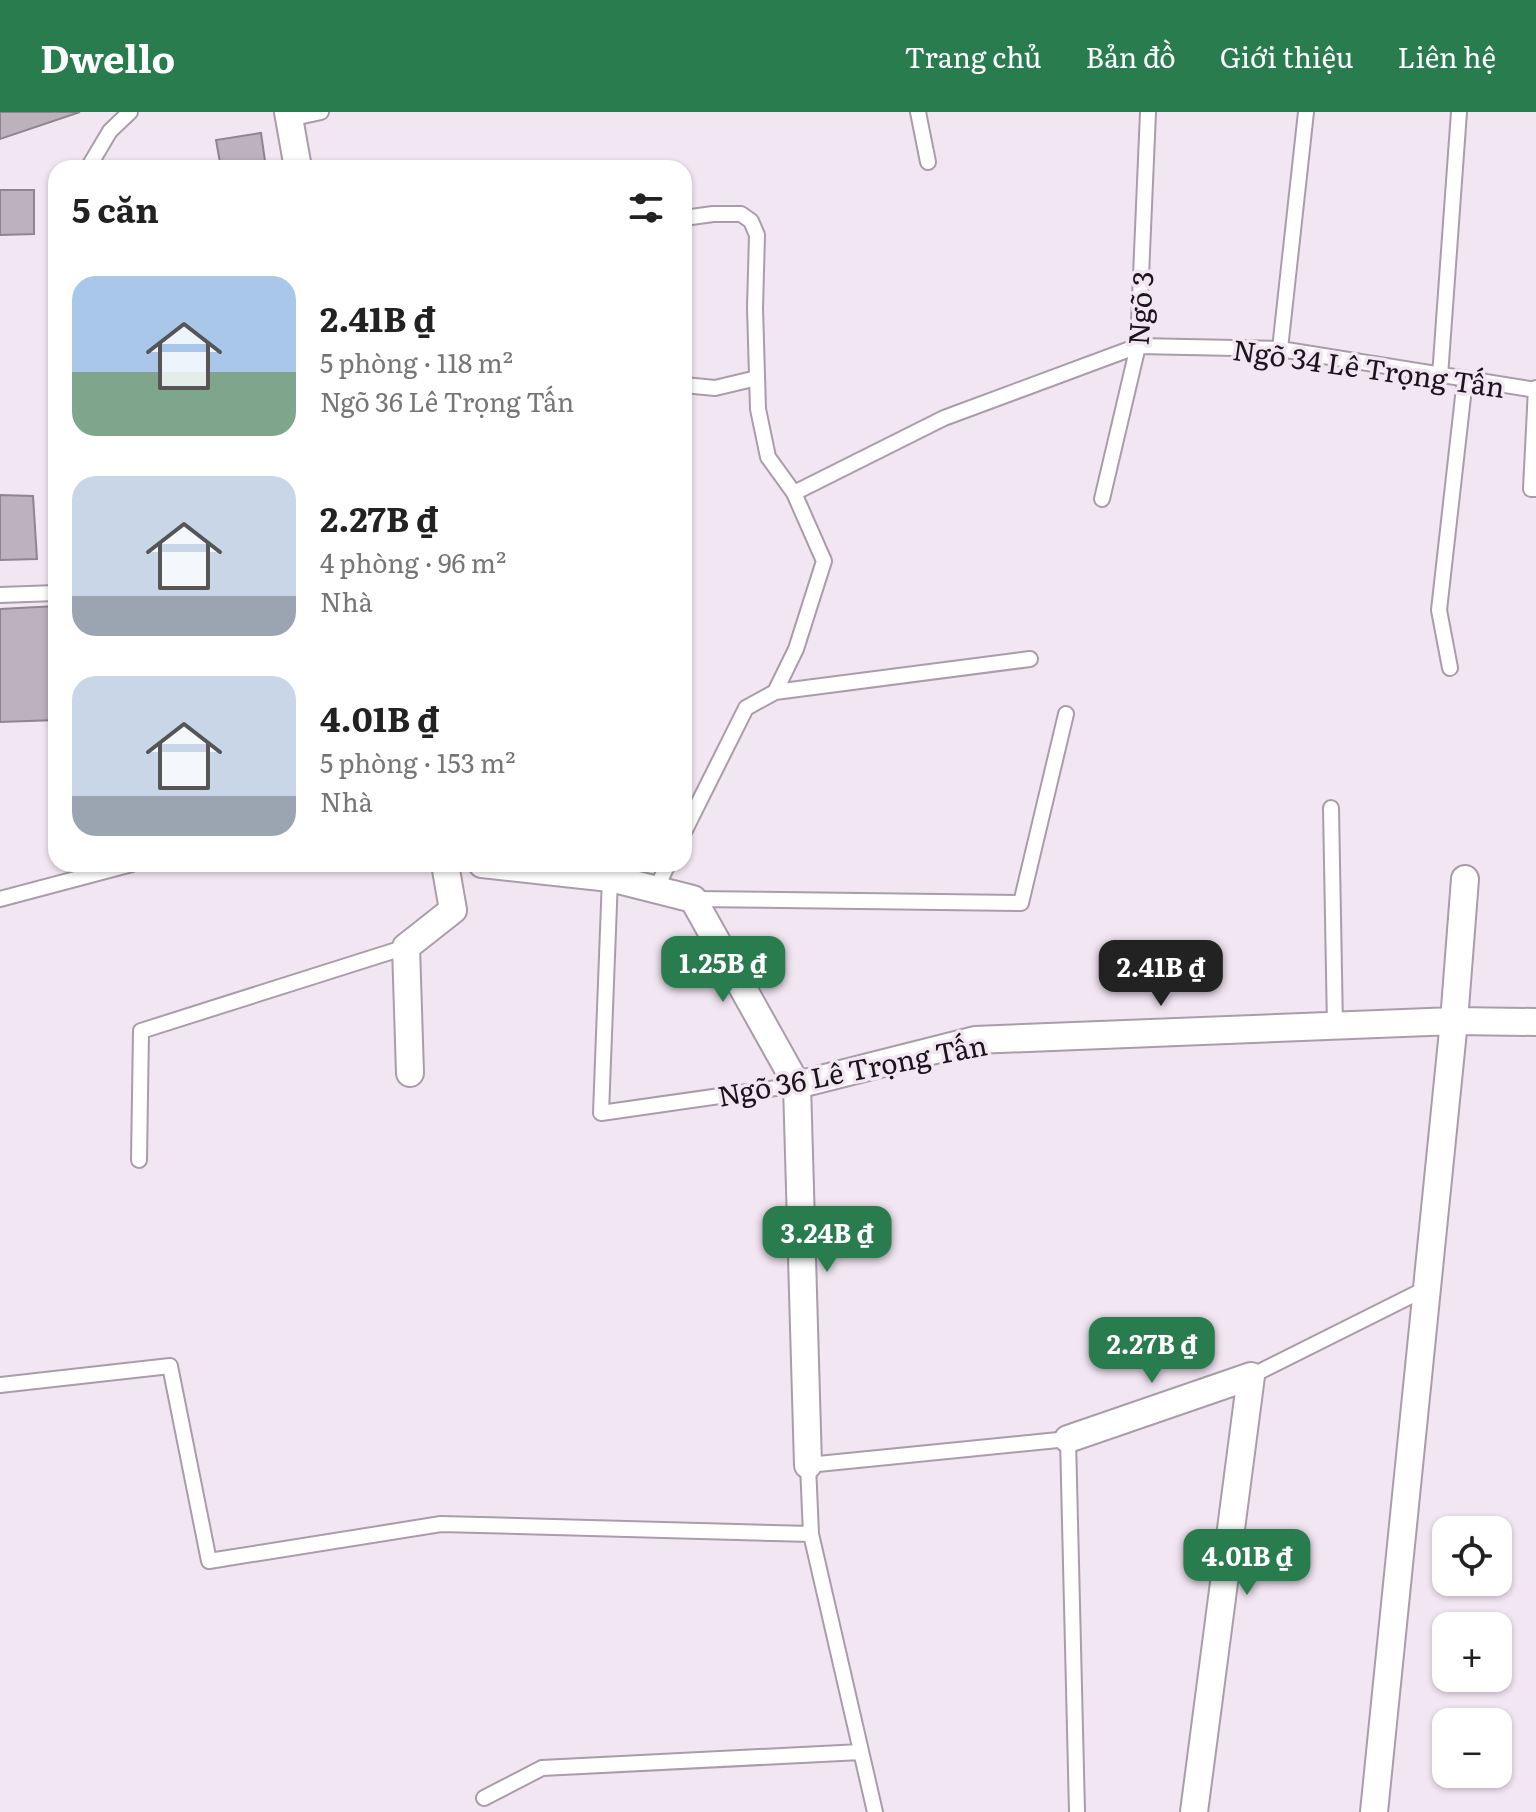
<!DOCTYPE html>
<html lang="vi">
<head>
<meta charset="utf-8">
<style>
  body { margin:0; font-family:Literata,serif; background:#f2f2f2; color:#222; height:100vh; display:flex; flex-direction:column; font-size:30px; white-space:nowrap }
  * { box-sizing:border-box; margin:0 }
  p { font-size:26px; color:#767676 }
  .icon { flex:none; width:44px; height:44px; fill:none; stroke:currentColor; stroke-width:2; stroke-linecap:round; stroke-linejoin:round }
  .map { position:relative; flex:1; overflow:hidden }
  .sheet { position:absolute; left:48px; top:48px; width:644px; height:712px; display:flex; flex-direction:column; background:#fff; border-radius:24px; box-shadow:0 2px 6px #0004 }
  .sheet>* { flex:none }
  .buttons { position:absolute; left:1432px; top:1404px; display:grid; gap:16px }
  .buttons a { display:grid; place-items:center; width:80px; height:80px; border-radius:16px; background:#fff; box-shadow:0 2px 6px #0004; font-size:40px }
  .price { position:absolute; translate:-50% -68px; padding:0 18px; border-radius:16px; background:#287c4e; color:#fff; font-size:26px; line-height:52px; filter:drop-shadow(0 2px 4px #0008) }
  .price::after { content:''; position:absolute; left:50%; top:48px; width:24px; height:18px; margin-left:-12px; background:inherit; clip-path:polygon(0 0,100% 0,50% 100%) }
  .price.on { background:#222; color:#fff }
  ul { padding:0; list-style:none }
  li { display:flex; align-items:center; gap:24px; height:200px; padding:0 24px }
  li span { display:grid; place-items:center; flex:none; width:224px; height:160px; border-radius:24px; color:#555 }
  li>.icon { margin-inline-start:auto }
  span .icon { width:96px; height:96px; fill:#fffc; stroke-width:1 }
  li b { font-size:34px }
  h2 { display:flex; justify-content:space-between; align-items:center; height:96px; padding:0 24px; font-size:34px }
  header { display:flex; align-items:center; gap:48px; box-sizing:border-box; height:112px; padding:0 40px; background:#287c4e; color:#fff }
  header strong { font-size:38px }
  nav { display:flex; gap:44px; margin-inline-start:auto; font-size:28px }
  .map>svg:first-child { display:block }
</style>
</head>
<body>
<header>
<strong>Dwello</strong>
<nav><a>Trang chủ</a><a>Bản đồ</a><a>Giới thiệu</a><a>Liên hệ</a></nav>
</header>
<div class="map">
<svg width="1536" height="1700" viewBox="0 0 1536 1700">
  <rect width="100%" height="100%" fill="#f3e6f3"/>
  <!-- building -->
  <path fill="#bdb1be" stroke="#8f8490" stroke-width="2" d="M0 0H80L0 27Z
    M261 21 265 49 221 56 216 28Z
    M0 78H34V122L0 123Z
    M0 383 33 384 37 447 0 448Z
    M56 494V608L0 610V497Z"/>
  <g fill="none" stroke-linecap="round" stroke-linejoin="round">
    <defs>
      <path id="service" d="M918 0 928 50
        M289 7 321 0
        M88 56 110 19 130 0
        M684 106 713 102H741L751 109 757 123 755 196 758 297 768 345 794 381 824 449 796 537 775 580 746 596 684 720
        M1280 237 1306 0
        M1440 264 1459 0
        M684 273 715 276 757 266
        M1536 276 1531 377H1536
        M794 381 944 306 1138 234 1280 237 1536 278
        M1102 387 1138 234 1148 0
        M0 483 56 481
        M1450 556 1439 498 1465 267
        M775 580 1030 547
        M1331 696 1335 914
        M610 766 601 1001 797 973
        M656 777 668 752
        M0 787 132 752
        M693 787 1021 791 1066 602
        M139 1048 141 919 406 835
        M1251 1264 1427 1176
        M0 1273 170 1254 209 1449 441 1412 811 1422
        M484 1686 542 1656 861 1640
        M875 1700 811 1422 808 1353 1068 1327 1077 1700"/>
      <path id="minor" d="M288 0 298 56
        M482 752 610 766 693 787 797 973 808 1353
        M410 961 406 835 453 798 445 752
        M797 973 975 928 1454 909 1536 910
        M1068 1327 1251 1264 1194 1700
        M1374 1700 1454 909 1465 767"/>
    </defs>
    <!-- service casing -->
    <use href="#service" stroke="#a89da9" stroke-width="18"/>
    <!-- minor casing -->
    <use href="#minor" stroke="#a89da9" stroke-width="30"/>
    <!-- service -->
    <use href="#service" stroke="#fff" stroke-width="14"/>
    <!-- minor -->
    <use href="#minor" stroke="#fff" stroke-width="26"/>
  </g>
  <g text-anchor="middle" dominant-baseline="central" stroke-width="7" stroke-linejoin="round" paint-order="stroke">
    <!-- street labels -->
    <g font-size="28" fill="#1a151a" stroke="#f3e6f3">
      <text transform="translate(1139 196) rotate(-86)">Ngõ 3</text>
      <text transform="translate(1369 255) rotate(8)">Ngõ 34 Lê Trọng Tấn</text>
      <text transform="translate(852 957) rotate(-11)">Ngõ 36 Lê Trọng Tấn</text>
    </g>
  </g>
</svg>
<div class="buttons">
<a><svg class="icon" aria-label="locate" viewBox="0 0 24 24"><circle cx="12" cy="12" r="6"/><path d="M12 2v4M12 18v4M2 12h4M18 12h4"/></svg></a>
<a>+</a>
<a>−</a>
</div>
<b class="price" style="left:723px;top:892px">1.25B ₫</b>
<b class="price on" style="left:1161px;top:896px">2.41B ₫</b>
<b class="price" style="left:827px;top:1162px">3.24B ₫</b>
<b class="price" style="left:1152px;top:1273px">2.27B ₫</b>
<b class="price" style="left:1247px;top:1485px">4.01B ₫</b>
<section class="sheet">
<h2>5 căn<svg class="icon" aria-label="filters" viewBox="0 0 24 24"><path d="M4 7h16M4 17h16"/><circle cx="9" cy="7" r="2"/><circle cx="15" cy="17" r="2"/></svg></h2>
<ul>
<li><span style="background:linear-gradient(#a9c7e8 60%,#7fa58c 0)"><svg class="icon" aria-label="home" viewBox="0 0 24 24"><path d="M3 11l9-7 9 7M6 9v11h12V9"/></svg></span><div><b>2.41B ₫</b><p>5 phòng · 118 m²</p><p>Ngõ 36 Lê Trọng Tấn</p></div></li>
<li><span style="background:linear-gradient(#c9d6e8 75%,#9aa5b1 0)"><svg class="icon" aria-label="home" viewBox="0 0 24 24"><path d="M3 11l9-7 9 7M6 9v11h12V9"/></svg></span><div><b>2.27B ₫</b><p>4 phòng · 96 m²</p><p>Nhà</p></div></li>
<li><span style="background:linear-gradient(#c9d6e8 75%,#9aa5b1 0)"><svg class="icon" aria-label="home" viewBox="0 0 24 24"><path d="M3 11l9-7 9 7M6 9v11h12V9"/></svg></span><div><b>4.01B ₫</b><p>5 phòng · 153 m²</p><p>Nhà</p></div></li>
</ul>
</section>
</div>
</body>
</html>
